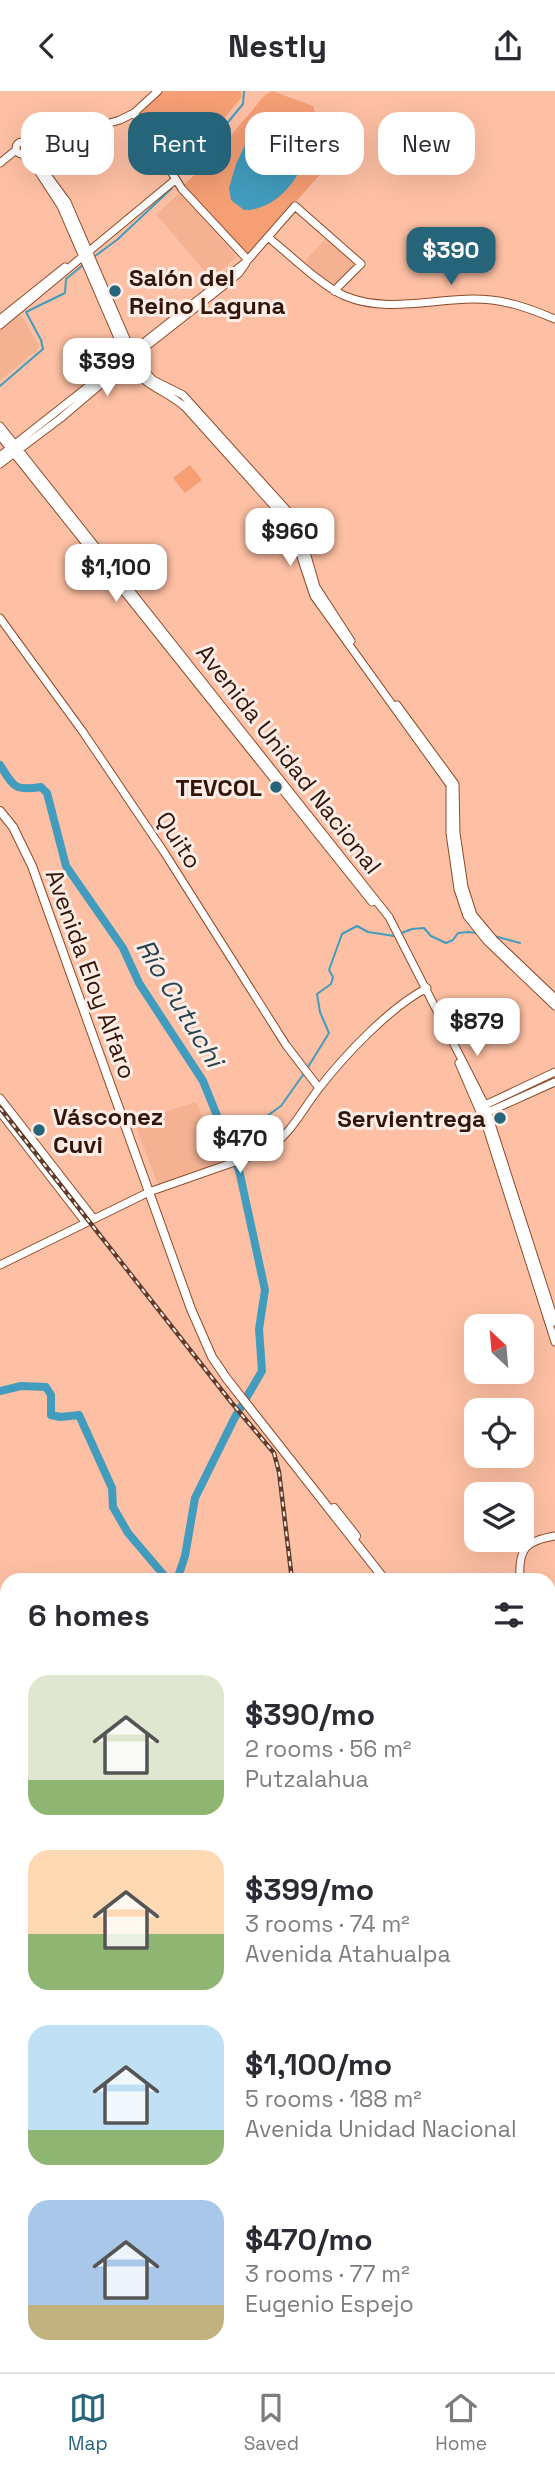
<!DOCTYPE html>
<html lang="en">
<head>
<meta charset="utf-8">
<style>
  body { margin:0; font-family:"Space Grotesk",sans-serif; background:#f7f7f7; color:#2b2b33; height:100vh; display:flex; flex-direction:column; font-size:26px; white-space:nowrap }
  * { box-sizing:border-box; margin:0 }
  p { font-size:23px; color:#7c7c81 }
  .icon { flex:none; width:38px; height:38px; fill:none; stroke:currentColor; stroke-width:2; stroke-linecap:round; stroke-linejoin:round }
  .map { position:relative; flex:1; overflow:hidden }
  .panel { position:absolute; left:0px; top:1482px; width:556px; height:800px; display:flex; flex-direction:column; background:#fff; border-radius:21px 21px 0 0; box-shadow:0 7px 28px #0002 }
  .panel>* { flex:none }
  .banner { position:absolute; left:21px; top:21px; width:514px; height:63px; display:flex; gap:14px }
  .needle { width:46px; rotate:334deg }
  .controls { position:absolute; left:464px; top:1223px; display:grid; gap:14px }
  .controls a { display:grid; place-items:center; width:70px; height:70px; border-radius:14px; background:#fff; box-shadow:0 7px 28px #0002; font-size:35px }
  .price { position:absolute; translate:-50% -60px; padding:0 16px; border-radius:14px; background:#fff; color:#222; font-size:23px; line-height:46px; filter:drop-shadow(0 2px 4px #0008) }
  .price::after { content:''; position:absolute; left:50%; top:42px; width:21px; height:16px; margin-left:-10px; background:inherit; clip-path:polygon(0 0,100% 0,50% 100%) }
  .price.on { background:#26647a; color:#fff }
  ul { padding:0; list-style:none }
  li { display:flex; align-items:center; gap:21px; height:175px; padding:0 28px }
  li span { display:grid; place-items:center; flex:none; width:196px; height:140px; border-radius:21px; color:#555 }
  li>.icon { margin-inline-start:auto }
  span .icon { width:84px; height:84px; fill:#fffc; stroke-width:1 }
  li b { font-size:30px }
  h2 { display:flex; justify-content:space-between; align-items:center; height:84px; padding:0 28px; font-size:30px }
  .chip { padding:0 24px; border-radius:21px; background:#fff; box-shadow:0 7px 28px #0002; font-size:24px; line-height:63px }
  .chip.on { background:#26647a; color:#fff }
  header { display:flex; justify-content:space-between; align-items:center; height:91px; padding:0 28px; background:#fff; font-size:32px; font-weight:600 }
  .tabs { display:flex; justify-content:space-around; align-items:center; height:98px; border-top:2px solid #e1e1e2; background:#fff; font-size:19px; color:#7c7c81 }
  .tabs a { display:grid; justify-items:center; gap:4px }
  .tabs .on { color:#26647a }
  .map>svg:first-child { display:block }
</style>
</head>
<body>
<header><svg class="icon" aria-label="back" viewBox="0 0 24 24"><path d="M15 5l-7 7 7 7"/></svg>Nestly<svg class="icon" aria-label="share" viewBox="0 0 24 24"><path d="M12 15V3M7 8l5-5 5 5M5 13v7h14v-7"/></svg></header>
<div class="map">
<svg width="555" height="2281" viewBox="0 0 555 2281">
  <rect width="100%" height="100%" fill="#fec0a4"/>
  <!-- built -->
  <path fill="#f4b293" d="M181 101 237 166 211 188 156 123Z
    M326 147 355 174 333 196 305 170Z
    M19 221 40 256 0 290V236Z
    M196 1011 222 1071 158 1094 134 1031Z
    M550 1689 555 1692V1848L550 1849Z"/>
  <!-- green -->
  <path fill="#f69e74" d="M163 0H241V7L176 85 137 23Z
    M272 0 313 15 332 70 248 165 181 96 205 75 265 4Z
    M190 374 202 389 185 402 173 387Z"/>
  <!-- water -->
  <path fill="#429cbd" d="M284 23C334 42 290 121 244 119L231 109 229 97 236 73 251 41Z"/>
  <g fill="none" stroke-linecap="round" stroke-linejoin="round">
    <!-- stream -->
    <path stroke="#429cbd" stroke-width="2" d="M185 83 243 13 244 0
      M95 165 118 148 172 97
      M0 295 43 258 41 249 26 221 65 202 66 188 83 174
      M399 843 412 838 424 837 431 845 446 852 453 849 458 842 468 841 478 842
      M494 845 520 852
      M308 976 329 942 320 921 317 903 331 893 333 886 329 879 342 843 357 835 368 841 394 845
      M231 1058 239 1041V1033L253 1035 281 1015 305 981
      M0 2188 7 2187
      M180 2275 188 2281"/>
    <!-- river -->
    <path stroke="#429cbd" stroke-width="8" d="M0 674C14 696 14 700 41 696L47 702 66 775 123 857 139 892 203 990 239 1079 265 1199 259 1238 262 1280 234 1328 195 1407 185 1465 177 1489
      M0 1300 21 1295 46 1296 51 1304V1324L60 1326 79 1324 112 1397 113 1416 128 1442 168 1489
      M550 2235 555 2233"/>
    <defs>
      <path id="secondary" d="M134 22 182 98 248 169
        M16 57a6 6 0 1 1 12 0a6 6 0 1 1-12 0Z
        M28 55 120 29 134 22 158 0
        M28 58 67 111 136 271 153 289 183 304 294 427 299 437 316 496 351 550
        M22 63 33 72 61 115 128 270C146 298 163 297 185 316L290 433 314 505 450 694V742L458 798 467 825 487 850 555 915
        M0 72 16 59
        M269 147C289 163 323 196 345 205 385 222 432 208 473 208 504 208 526 216 555 228
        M0 228 65 176
        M0 234 175 89
        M0 335 389 826 485 1014 555 1231
        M0 345 372 811
        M0 365 246 171 295 115 361 173 334 200
        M0 373 61 327 134 265 222 196 239 182 246 172
        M0 527 83 641 164 761 286 954 319 997
        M397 614 455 693 456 742 464 796 473 824 494 849 555 907
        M459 972 487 1037 555 1251
        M0 1007 94 1128
        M483 1015 555 981
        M0 1021 86 1132
        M486 1022 555 991
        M0 1174 149 1101 263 1061C290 1046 301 1020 320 996 345 964 390 916 427 897
        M520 1489C518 1458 525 1450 555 1445
        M0 1770 7 1773
        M550 2109V2114
        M550 2188 555 2197
        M550 2206 555 2213
        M550 2258H555"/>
      <path id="primary" d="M0 720 13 736 32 775 191 1218 212 1266 227 1288 385 1489
        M334 1417 356 1445
        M550 1677 555 1680"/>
    </defs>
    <!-- secondary casing -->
    <use href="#secondary" stroke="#8c4a28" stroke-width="9"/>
    <!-- primary casing -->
    <use href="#primary" stroke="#8c4a28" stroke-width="10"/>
    <!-- secondary -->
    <use href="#secondary" stroke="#fff" stroke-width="7"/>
    <!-- primary -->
    <use href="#primary" stroke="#fff" stroke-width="8"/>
    <defs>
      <path id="rail" d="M0 1017 231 1311 274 1362 279 1381 292 1489
        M550 1884 555 1888"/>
    </defs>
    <!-- rail casing -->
    <use href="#rail" stroke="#5f3c2b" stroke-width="4.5"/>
    <!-- rail -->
    <use href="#rail" stroke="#fdede6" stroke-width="2" stroke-dasharray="5" stroke-linecap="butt"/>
  </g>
  <!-- markers -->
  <g fill="#26647a" stroke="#fdede6" stroke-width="2.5">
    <circle cx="115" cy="200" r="7"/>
    <circle cx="276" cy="696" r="7"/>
    <circle cx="500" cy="1027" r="7"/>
    <circle cx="39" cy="1039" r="7"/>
  </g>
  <g text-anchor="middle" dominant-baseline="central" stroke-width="6" stroke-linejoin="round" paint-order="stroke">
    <!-- poi labels -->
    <g font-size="24" font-weight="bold" fill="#311508" stroke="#fdede6" text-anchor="start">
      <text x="129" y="186">Salón del<tspan x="129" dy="28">Reino Laguna</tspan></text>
      <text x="262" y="696" text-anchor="end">TEVCOL</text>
      <text x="53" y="1025">Vásconez<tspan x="53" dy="28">Cuvi</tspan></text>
      <text x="486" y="1027" text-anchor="end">Servientrega</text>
    </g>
    <!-- street labels -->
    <g font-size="24" fill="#311508" stroke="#fdede6">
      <text transform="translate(289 668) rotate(52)">Avenida Unidad Nacional</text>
      <text transform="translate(179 749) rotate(57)">Quito</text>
      <text transform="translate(91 883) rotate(70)">Avenida Eloy Alfaro</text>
    </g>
    <!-- water labels -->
    <g font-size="26" font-style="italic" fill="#27434e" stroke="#fdede6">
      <text transform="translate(180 912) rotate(59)">Río Cutuchi</text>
    </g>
  </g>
</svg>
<div class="controls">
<a><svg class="needle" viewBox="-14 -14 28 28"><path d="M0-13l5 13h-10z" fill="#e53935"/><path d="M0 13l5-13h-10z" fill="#7c7c81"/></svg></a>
<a><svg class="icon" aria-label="locate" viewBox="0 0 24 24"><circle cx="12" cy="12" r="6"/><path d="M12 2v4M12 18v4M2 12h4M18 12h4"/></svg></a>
<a><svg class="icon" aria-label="layers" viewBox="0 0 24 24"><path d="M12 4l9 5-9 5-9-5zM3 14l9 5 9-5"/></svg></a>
</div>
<b class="price on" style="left:451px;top:196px">$390</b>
<b class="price" style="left:107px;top:307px">$399</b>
<b class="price" style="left:290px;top:477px">$960</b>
<b class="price" style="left:116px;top:513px">$1,100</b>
<b class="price" style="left:477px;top:967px">$879</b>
<b class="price" style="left:240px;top:1084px">$470</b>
<div class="banner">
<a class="chip">Buy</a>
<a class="chip on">Rent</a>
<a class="chip">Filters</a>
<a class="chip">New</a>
</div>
<section class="panel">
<h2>6 homes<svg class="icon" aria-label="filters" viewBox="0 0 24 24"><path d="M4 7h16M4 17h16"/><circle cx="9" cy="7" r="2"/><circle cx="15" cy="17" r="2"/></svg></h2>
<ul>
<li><span style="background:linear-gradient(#dfe7d0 75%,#8fb573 0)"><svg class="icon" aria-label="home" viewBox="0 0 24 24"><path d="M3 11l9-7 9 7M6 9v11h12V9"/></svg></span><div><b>$390/mo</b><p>2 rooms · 56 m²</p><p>Putzalahua</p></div></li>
<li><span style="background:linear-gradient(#ffd9b3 60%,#8fb573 0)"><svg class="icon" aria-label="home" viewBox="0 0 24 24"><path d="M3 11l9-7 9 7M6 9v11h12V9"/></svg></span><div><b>$399/mo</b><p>3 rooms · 74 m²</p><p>Avenida Atahualpa</p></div></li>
<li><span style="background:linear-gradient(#bfe0f5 75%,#8fb573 0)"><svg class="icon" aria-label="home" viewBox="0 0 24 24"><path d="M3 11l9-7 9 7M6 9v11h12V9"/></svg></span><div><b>$1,100/mo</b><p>5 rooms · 188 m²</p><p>Avenida Unidad Nacional</p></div></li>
<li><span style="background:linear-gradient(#a9c7e8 75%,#c2b280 0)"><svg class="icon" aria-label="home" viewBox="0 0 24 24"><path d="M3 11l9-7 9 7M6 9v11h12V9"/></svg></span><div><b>$470/mo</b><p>3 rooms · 77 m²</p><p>Eugenio Espejo</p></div></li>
</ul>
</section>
</div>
<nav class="tabs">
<a class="on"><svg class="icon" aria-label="map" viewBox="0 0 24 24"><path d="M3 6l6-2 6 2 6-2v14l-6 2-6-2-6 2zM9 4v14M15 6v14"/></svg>Map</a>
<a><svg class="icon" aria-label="saved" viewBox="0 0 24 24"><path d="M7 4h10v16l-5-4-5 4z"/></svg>Saved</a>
<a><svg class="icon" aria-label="home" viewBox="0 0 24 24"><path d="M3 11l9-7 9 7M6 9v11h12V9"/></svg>Home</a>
</nav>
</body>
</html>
